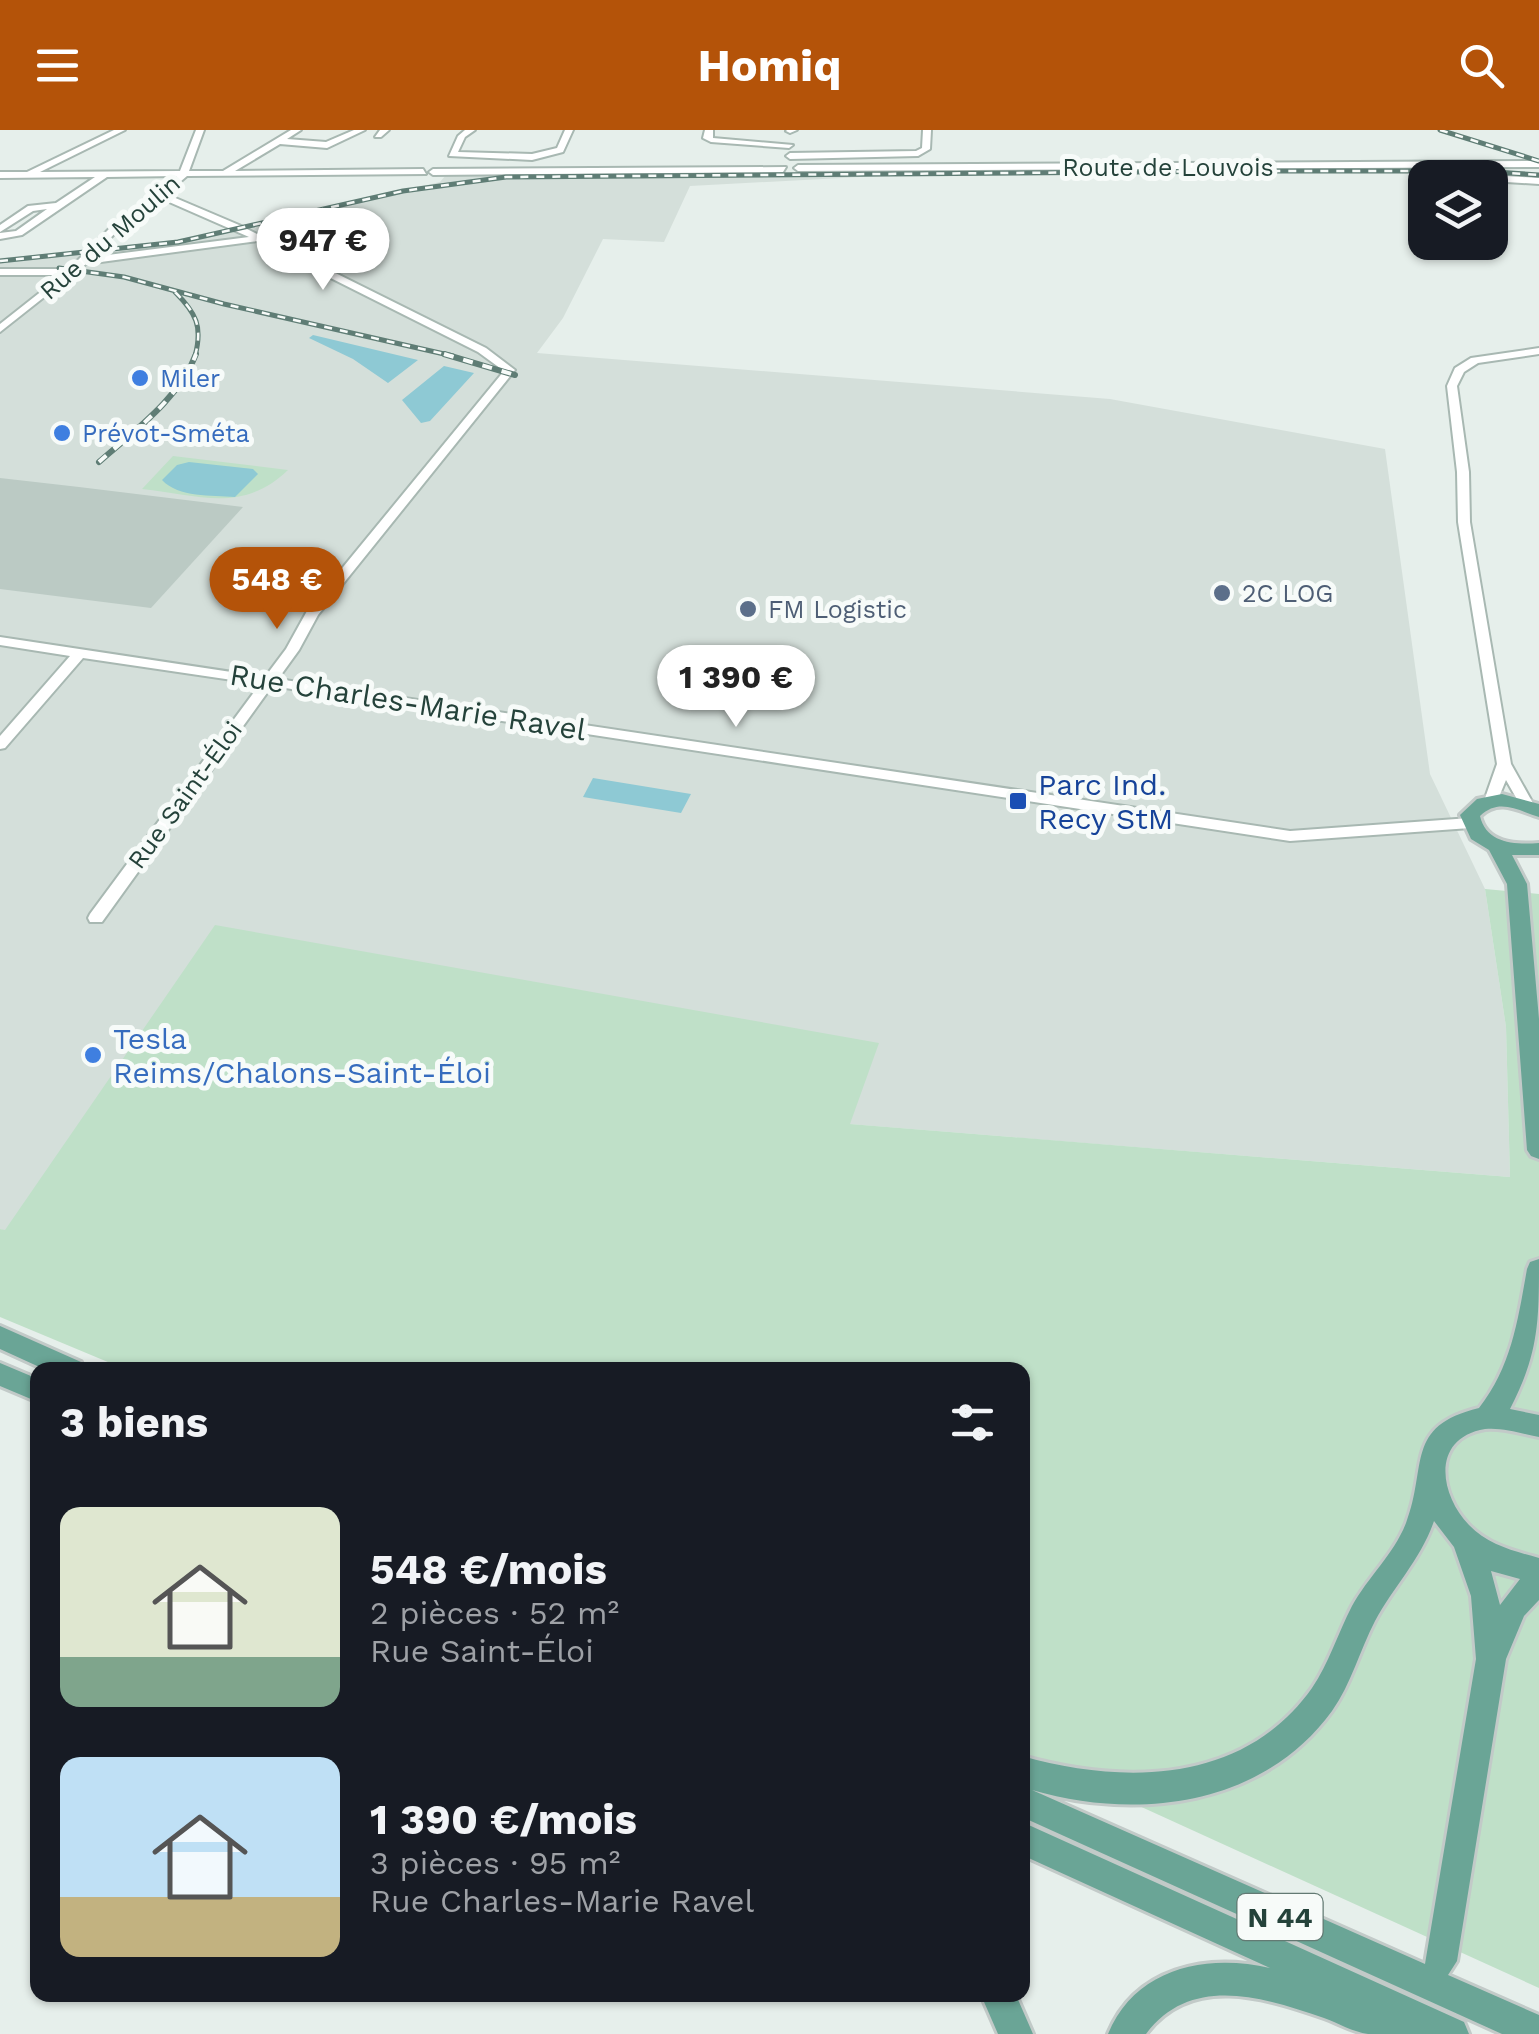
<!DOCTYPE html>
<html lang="fr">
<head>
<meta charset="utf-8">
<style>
  body { margin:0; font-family:"Work Sans",sans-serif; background:#20242c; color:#f1f3f6; height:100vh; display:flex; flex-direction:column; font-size:38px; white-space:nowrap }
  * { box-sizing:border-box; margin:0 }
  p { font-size:32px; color:#9ea1a6 }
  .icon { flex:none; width:55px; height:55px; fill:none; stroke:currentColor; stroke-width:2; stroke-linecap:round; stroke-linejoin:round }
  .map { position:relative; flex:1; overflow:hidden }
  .side { position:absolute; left:30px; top:1232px; width:1000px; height:640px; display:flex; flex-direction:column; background:#171b24; border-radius:20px; box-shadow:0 2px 8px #0004 }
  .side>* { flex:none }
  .tools { position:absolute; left:1408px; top:30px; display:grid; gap:20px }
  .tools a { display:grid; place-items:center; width:100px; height:100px; border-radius:20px; background:#171b24; box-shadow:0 2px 8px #0004; font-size:50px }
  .price { position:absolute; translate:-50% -85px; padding:0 22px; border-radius:35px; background:#fff; color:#222; font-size:32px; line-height:65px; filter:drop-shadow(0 2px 5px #0008) }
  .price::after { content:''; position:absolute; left:50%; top:60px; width:30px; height:22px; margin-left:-15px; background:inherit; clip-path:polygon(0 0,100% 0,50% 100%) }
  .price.active { background:#b45309; color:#fff }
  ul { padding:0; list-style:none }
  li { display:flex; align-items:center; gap:30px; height:250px; padding:0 30px }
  li span { display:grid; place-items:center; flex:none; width:280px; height:200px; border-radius:20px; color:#555 }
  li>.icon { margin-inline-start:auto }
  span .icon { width:120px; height:120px; fill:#fffc; stroke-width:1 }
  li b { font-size:42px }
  h2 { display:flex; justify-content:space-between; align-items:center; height:120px; padding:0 30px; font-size:42px }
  header { display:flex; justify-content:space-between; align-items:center; height:130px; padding:0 30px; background:#b45309; color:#fff; font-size:45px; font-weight:700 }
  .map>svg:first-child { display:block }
</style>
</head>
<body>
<header><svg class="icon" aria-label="menu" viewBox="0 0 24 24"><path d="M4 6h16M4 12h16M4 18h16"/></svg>Homiq<svg class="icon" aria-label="search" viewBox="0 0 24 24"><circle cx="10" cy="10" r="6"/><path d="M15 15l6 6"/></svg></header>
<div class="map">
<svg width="1539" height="1904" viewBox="0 0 1539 1904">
  <rect width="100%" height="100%" fill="#e6efeb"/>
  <!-- built -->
  <path fill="#d4dfda" d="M1315 40 1524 42 1539 44V48L1401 42 1076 43 879 46 690 56 664 112 603 109 563 188 537 223 1110 269 1385 319 1430 644 1485 759 1506 897 1510 1047 849 994 878 913 5 1101 0 1099V128L128 117 230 101 440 52 446 45Z"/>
  <!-- green -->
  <path fill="#bfe0c8" d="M173 326 288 340C242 384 199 365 142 359Z
    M1485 759 1539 764V1858L1023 1623 1022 1240H127L0 1187V1099L5 1100 215 795 879 913 850 994 1510 1047 1506 897Z"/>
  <!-- water -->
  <path fill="#8ec9d4" d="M313 205 418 230 388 253 353 229 309 208Z
    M444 236 474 243 430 291 421 293 402 270Z
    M189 332 253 339 258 344 235 367C211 365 179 368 162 350L177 335Z
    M593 648 691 664 681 683 583 667Z"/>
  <!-- building -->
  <path fill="#bbcac4" d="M0 348 79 357 243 377 151 478 0 459Z"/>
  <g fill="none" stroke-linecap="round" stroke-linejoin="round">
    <defs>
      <path id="minor" d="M114 0H125L40 42 180 41 196 0H204L189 41H223L291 0H301L287 9 326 12 354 0H365L327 18 280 14 235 41 423 39 426 44 187 46 166 64 239 95 486 218 515 240 318 485 299 520 278 549 1290 701 1470 688 1477 693 1470 698 1290 711 272 556 102 792H90L88 788 90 784 260 554 83 528 5 618 0 619V606L70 526 0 515V507L265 547 286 519 307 481 504 241 478 222 257 111 86 134 0 202V194L62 145H0V139H69L115 93 177 46 107 47 22 105 0 109V103L16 101 47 79 33 81 0 102V95L28 76 56 73 95 47 0 48V42H27ZM160 68 249 107 92 127 121 97Z
        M380 0H389L381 7H375Z
        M465 0H475L465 7 458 22 532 24 557 18 565 0H573L563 22 532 30 449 26 458 6Z
        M705 0H713V8L793 15 789 18 711 12 703 8Z
        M797 0 790 3 786 1 787 0Z
        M923 0H931L930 19 918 26 790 29 786 26 790 23 916 21 922 18Z
        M1539 31V37L798 41 794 38 798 35Z
        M786 37 783 42 433 45 429 42 433 39Z
        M1490 45 1539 48V54L1490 51V48H1486Z
        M1539 218V224L1478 233 1464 242 1457 256 1469 342 1470 392 1511 634 1534 675 1527 680 1522 678 1506 650 1496 674H1486L1484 671 1497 634 1458 392 1457 342 1447 256 1455 238 1471 228Z"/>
      <path id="major" d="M1502 664 1539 674V687C1517 680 1499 668 1480 686 1486 713 1514 715 1539 713V725H1512L1527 754 1539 889V1029L1531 1026 1527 1020 1507 754 1489 720 1471 709 1460 685 1477 669Z
        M1539 1129C1539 1191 1539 1223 1510 1279L1539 1285V1307C1523 1304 1502 1297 1485 1299 1431 1308 1439 1364 1469 1395 1488 1415 1514 1421 1539 1428V1470L1524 1486 1506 1529 1457 1831 1448 1845 1539 1885V1904H1502L1022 1687V1626C1125 1655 1244 1654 1312 1558 1329 1533 1338 1503 1352 1476 1368 1447 1394 1424 1406 1393 1428 1336 1404 1296 1479 1278 1512 1236 1518 1189 1527 1139L1530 1132ZM1434 1391 1454 1417 1471 1466 1476 1529 1425 1834 1032 1660C1138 1691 1263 1676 1332 1581 1351 1554 1360 1520 1375 1491 1394 1456 1421 1429 1434 1391ZM1491 1441 1520 1449 1500 1475Z
        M0 1196 81 1232 85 1240H46L0 1219Z
        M0 1233 38 1249V1272L0 1256Z
        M1022 1692 1464 1892 1469 1904C1436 1904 1401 1904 1368 1904 1353 1902 1338 1893 1324 1888 1263 1867 1191 1844 1146 1904H1108C1135 1838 1206 1823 1270 1838L1022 1725Z
        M981 1865H1016L1033 1904H998Z"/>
    </defs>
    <!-- minor casing -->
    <use href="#minor" stroke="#a8b8b2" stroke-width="4"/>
    <!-- major casing -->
    <use href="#major" stroke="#c2cac8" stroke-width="6"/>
    <!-- minor -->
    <use href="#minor" fill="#fff" fill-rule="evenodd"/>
    <!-- major -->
    <use href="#major" fill="#6aa596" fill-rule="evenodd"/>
    <defs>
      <path id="rail-far1" d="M1440 0 1539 31
        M0 131 178 112 403 61 506 47 1251 41H1480L1539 45
        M59 138 124 147 224 174 453 226
        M175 162C196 183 203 196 195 226"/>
      <path id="rail" d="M444 224 515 245
        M99 332C134 301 180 268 196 224"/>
    </defs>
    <!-- rail-far1 casing -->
    <use href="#rail-far1" stroke="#5f7d75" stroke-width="5"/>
    <!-- rail casing -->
    <use href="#rail" stroke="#5f7d75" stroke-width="6"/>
    <!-- rail-far1 -->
    <use href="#rail-far1" stroke="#f7fbf9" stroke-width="2.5" stroke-dasharray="8" stroke-linecap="butt"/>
    <!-- rail -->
    <use href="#rail" stroke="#f7fbf9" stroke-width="4" stroke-dasharray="10" stroke-linecap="butt"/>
  </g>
  <!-- markers -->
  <g fill="#3f7fe0" stroke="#f7fbf9" stroke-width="4">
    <circle cx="140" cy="248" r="10"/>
    <circle cx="62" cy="303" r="10"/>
    <circle cx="93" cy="925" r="10"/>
  </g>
  <g fill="#5c6f8a" stroke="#f7fbf9" stroke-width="4">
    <circle cx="1222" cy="463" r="10"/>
    <circle cx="748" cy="479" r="10"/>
  </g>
  <rect fill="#1a4fb4" stroke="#f7fbf9" stroke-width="4" x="1008" y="661" width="20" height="20" rx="5"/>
  <g text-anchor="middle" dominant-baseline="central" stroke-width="10" stroke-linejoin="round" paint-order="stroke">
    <!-- far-street labels -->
    <g font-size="25" fill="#24423a" stroke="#f7fbf9">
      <text x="1168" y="37">Route de Louvois</text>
      <text transform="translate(110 107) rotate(-41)">Rue du Moulin</text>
      <text transform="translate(185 665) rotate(-54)">Rue Saint-Éloi</text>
    </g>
    <!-- far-shop labels -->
    <g font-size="25" fill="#366cbe" stroke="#f7fbf9" text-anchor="start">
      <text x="160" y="248">Miler</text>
      <text x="82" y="303">Prévot-Sméta</text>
    </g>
    <!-- far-service labels -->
    <g font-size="25" fill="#4e5e75" stroke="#f7fbf9" text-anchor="start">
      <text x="1242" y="463">2C LOG</text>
      <text x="768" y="479">FM Logistic</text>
    </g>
    <!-- shield labels -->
    <rect fill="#f7fbf9" stroke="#637a73" stroke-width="2.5" x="1237.5" y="1764" width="85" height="46" rx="8"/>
    <g font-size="28" font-weight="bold" fill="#24423a">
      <text x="1280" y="1787">N 44</text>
    </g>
    <!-- street labels -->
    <g font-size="30" fill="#24423a" stroke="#f7fbf9">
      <text transform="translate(408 572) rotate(9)">Rue Charles-Marie Ravel</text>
    </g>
    <!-- transit labels -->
    <g font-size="30" fill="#164399" stroke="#f7fbf9" text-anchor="start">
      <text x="1038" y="654">Parc Ind.<tspan x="1038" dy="34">Recy StM</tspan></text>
    </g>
    <!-- shop labels -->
    <g font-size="30" fill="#366cbe" stroke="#f7fbf9" text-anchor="start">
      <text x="113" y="908">Tesla<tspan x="113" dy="34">Reims/Chalons-Saint-Éloi</tspan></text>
    </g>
  </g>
</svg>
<div class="tools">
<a><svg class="icon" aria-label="layers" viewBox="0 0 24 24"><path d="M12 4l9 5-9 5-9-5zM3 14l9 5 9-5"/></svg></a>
</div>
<b class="price" style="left:323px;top:163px">947 €</b>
<b class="price active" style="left:277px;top:502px">548 €</b>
<b class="price" style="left:736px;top:600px">1 390 €</b>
<section class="side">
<h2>3 biens<svg class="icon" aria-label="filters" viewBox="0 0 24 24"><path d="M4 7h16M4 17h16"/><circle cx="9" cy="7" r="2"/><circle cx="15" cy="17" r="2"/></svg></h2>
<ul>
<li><span style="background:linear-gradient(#dfe7d0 75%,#7fa58c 0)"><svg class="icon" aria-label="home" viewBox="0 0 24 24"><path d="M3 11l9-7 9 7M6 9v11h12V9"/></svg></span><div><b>548 €/mois</b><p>2 pièces · 52 m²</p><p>Rue Saint-Éloi</p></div></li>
<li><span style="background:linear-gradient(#bfe0f5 70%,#c2b280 0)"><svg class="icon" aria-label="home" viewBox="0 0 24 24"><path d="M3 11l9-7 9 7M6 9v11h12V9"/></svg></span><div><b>1 390 €/mois</b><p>3 pièces · 95 m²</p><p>Rue Charles-Marie Ravel</p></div></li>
</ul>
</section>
</div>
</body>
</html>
